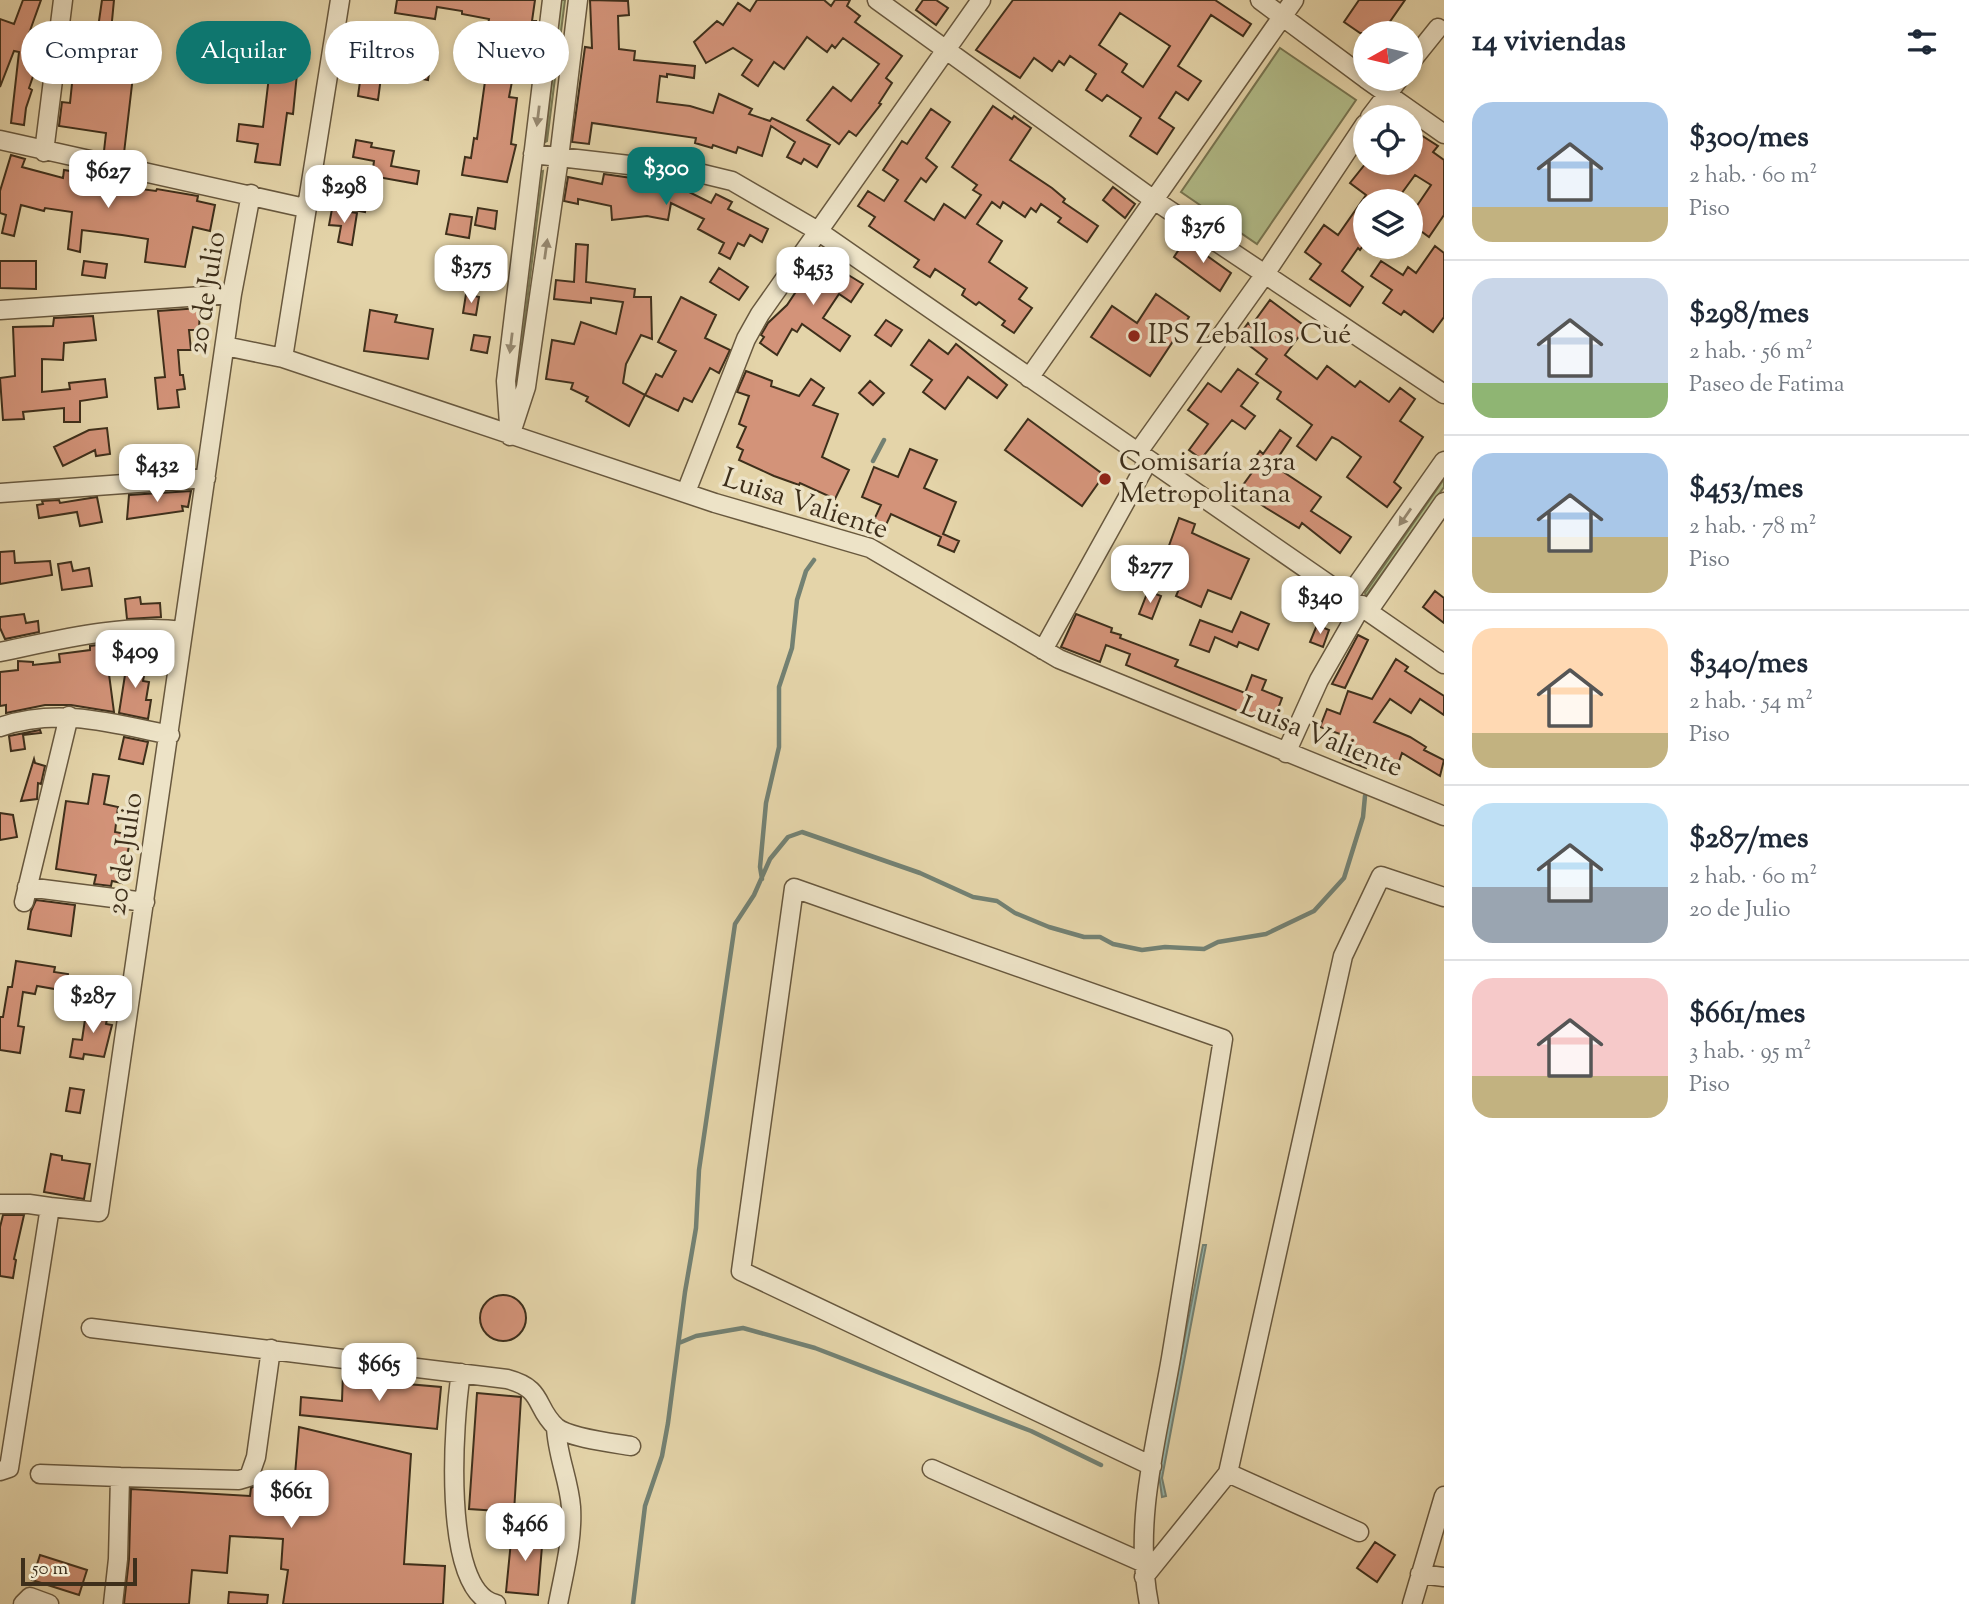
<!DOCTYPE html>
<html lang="es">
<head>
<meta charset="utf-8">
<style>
  body { margin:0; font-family:"Sorts Mill Goudy",serif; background:#f2f2f3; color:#1f2937; height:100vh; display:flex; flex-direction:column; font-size:26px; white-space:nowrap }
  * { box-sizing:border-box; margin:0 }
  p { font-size:23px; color:#747a83 }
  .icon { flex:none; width:38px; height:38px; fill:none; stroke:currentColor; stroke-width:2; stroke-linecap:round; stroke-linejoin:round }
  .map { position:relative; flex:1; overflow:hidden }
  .sheet { display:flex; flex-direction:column; background:#fff; width:525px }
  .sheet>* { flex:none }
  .hud { position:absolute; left:21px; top:21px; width:665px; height:63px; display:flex; gap:14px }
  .needle { width:46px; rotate:262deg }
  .tools { position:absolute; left:1353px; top:21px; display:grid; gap:14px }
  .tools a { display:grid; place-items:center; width:70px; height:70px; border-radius:50%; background:#fff; box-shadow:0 4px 10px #0003; font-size:35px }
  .scale { position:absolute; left:21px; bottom:18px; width:116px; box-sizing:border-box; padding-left:7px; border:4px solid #3e2f1b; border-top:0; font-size:19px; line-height:24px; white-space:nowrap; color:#3e2f1b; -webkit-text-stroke:5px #ede3c7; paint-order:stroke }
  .price { position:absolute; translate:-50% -60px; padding:0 16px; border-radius:14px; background:#fff; color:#222; font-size:23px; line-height:46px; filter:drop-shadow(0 2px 4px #0008) }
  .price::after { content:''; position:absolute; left:50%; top:42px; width:21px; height:16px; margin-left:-10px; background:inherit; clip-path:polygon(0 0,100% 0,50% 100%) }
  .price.current { background:#0f766e; color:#fff }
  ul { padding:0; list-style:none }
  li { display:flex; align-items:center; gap:21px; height:175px; padding:0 28px }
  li+li { border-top:2px solid #e0e1e3 }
  li span { display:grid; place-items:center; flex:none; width:196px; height:140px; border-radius:21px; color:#555 }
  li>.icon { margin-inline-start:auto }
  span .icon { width:84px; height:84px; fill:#fffc; stroke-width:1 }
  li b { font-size:30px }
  h2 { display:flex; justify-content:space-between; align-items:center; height:84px; padding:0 28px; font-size:30px }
  .chip { padding:0 24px; border-radius:32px; background:#fff; box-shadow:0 4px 10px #0003; font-size:24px; line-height:63px }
  .chip.current { background:#0f766e; color:#fff }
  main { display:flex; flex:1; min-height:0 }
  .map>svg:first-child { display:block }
</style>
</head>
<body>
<main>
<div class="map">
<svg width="1444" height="1604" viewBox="0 0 1444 1604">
  <rect width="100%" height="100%" fill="#e4d4a9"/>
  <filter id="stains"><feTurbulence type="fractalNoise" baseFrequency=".00286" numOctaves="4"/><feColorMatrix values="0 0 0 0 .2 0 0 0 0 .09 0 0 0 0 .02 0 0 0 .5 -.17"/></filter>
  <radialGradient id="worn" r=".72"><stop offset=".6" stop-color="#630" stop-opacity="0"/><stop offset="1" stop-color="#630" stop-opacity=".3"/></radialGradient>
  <!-- green -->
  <path fill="#b2bd8a" stroke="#787652" stroke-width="2" d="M561 0H565L547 141 545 142Z
    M1280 48 1356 100 1257 244 1181 192Z
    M543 171 518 376 517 377 515 375 540 172Z
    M1444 479V487L1366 596 1365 593Z"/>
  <!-- water -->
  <path fill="#96b7ae" stroke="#738173" stroke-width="2" d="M1203 1245H1206L1162 1478 1166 1496 1162 1497 1159 1475 1165 1436Z"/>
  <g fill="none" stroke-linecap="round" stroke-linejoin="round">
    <!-- stream -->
    <path stroke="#738173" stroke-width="4.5" d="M873 461 884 440
      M762 879 760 867 766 803 779 747V687L792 648 797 600 806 571 814 560
      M679 1343 696 1336 743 1328 815 1348 1031 1431 1101 1465
      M633 1604 645 1506 662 1456 668 1423 685 1292 696 1228 699 1170 735 924 754 895 770 859 788 837 802 832 920 873 973 897 997 901 1015 913 1049 927 1084 937H1100L1113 944 1142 950 1165 947 1204 949 1218 942 1266 934 1314 911 1344 878 1363 817 1365 796"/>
  </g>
  <!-- building -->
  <path fill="#d39379" stroke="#3e2f1b" stroke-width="2" fill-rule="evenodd" d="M23 0H41L27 39 36 42 32 53 40 56 29 88 32 90 26 108 24 125 11 123 19 52 14 51 0 87V19L14 24Z
    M102 0H114L107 73 133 76 124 153 104 151 106 133 59 126 62 102 70 103 73 74 65 73 74 26 98 28Z
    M397 0H535L532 21H536L533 42 513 39 514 34 487 30 489 19 462 14V11L437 7 435 19 395 13Z
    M590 0 628 1 629 15 618 16 619 49 635 51 634 60 695 66 694 78 667 74V77L660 76 657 102 690 106 713 113 719 94 752 109 749 114 770 121 772 118 830 145 817 167 804 159 801 164 787 157 795 142 771 126 762 156 738 147 736 153 713 145 712 148 695 143 696 138 592 123 589 144 572 142 585 47 592 48Z
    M757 0H824L831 6 835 0H850L847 6 860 16 855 22 902 56 886 78 892 83 879 103 881 104 856 136 849 131 839 144 807 120 833 87 851 101 879 64 843 38 835 48 832 45 827 52 807 37 784 69 774 62 758 86 742 75 752 60 733 48 706 63 694 42 717 21 723 25 738 3 750 11Z
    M923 0H936L948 8 936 25 916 10Z
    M1013 0H1215L1251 24 1243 36 1211 15 1178 66 1201 81 1188 100 1176 92 1159 118 1174 128 1157 154 1130 136 1141 118 1107 95 1102 101 1086 90 1096 74 1070 56 1064 65 1059 61 1052 71 1034 58 1020 78 976 50ZM1120 13 1170 46 1143 87 1122 72 1127 64 1099 45Z
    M1359 0H1405L1382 33H1360L1344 22Z
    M259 34 279 37 278 51 299 53 293 114 287 113 280 165 255 162 258 144 237 141 239 124 263 127 270 68 255 66Z
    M360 58 399 64 396 80 381 77 378 100 358 96 361 74 358 73Z
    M403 62 430 67 428 80 401 75Z
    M487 67 514 71 509 97 517 98 511 144 516 145 507 182 462 175 465 157 471 158 474 138 477 139Z
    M993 106 1012 119 1014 116 1031 128 1010 160 1052 188 1065 199 1063 202 1098 226 1087 242 1058 222 1061 218 1041 204 1036 212 1031 208 1025 217 1003 202 1000 208 992 202 977 224 1002 241 989 262 1027 288 1019 299 1032 308 1014 333 1002 325 1005 321 979 302 976 305 962 295 965 289 935 269 930 277 914 267 919 260 869 226 875 217 858 206 868 191 884 201 898 180 883 170 902 141 907 144 931 109 950 122 926 158 937 167 926 182 921 178 905 201 934 220 944 204 965 218 981 195 973 190 977 185 952 167Z
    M1410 128 1438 146 1433 152 1444 160V215L1429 237 1410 223V216L1431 185 1415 175 1396 201H1365V243L1360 250 1358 248 1342 271 1363 287 1350 306 1310 279 1321 264 1305 252 1324 225 1338 235 1366 195 1350 183 1366 163H1410Z
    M356 140 372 143 371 147 394 151 391 166 419 171 417 184 372 176 374 161 353 157Z
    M11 155 25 159 22 167 63 178 64 170 118 179 117 186 156 191 157 189 198 196 197 201 215 205 210 231 193 227 185 267 145 262 148 239 122 235 82 230 80 252 68 249 72 212 45 208 44 211 21 205 14 236 2 233 6 215 0 213V191Z
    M604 174 673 184 711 203 716 194 732 202 728 209 768 229 762 242 750 235 744 246 738 243 730 259 719 253 724 243 698 229 704 219 671 203 668 220 647 216 612 220 611 206 578 199V204L564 201 568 177 602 184Z
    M1113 187 1135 204 1125 218 1103 200Z
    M351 188 368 191 365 212 348 209Z
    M478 208 497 211 495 229 475 225Z
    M332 209 357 213 352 245 338 242 341 226 329 225Z
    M450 214 472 217 469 238 446 234Z
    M1185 240 1231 273 1220 291 1174 257Z
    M576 244 588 245 586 282 635 289 634 297H651L652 339 641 335 626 364 623 383 645 395 629 426 586 401 588 397 571 389 573 383 546 379 552 340 574 344 581 322 616 334 623 302 591 298V303L554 299 556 280 574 282Z
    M1435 246 1444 253V317L1433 332 1404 311 1401 315 1383 303 1392 290 1371 276 1381 261 1403 275 1408 267 1416 273Z
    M819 257 863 284 851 302 839 294 823 318 850 336 840 351 802 324 797 332 792 329 777 355 760 343 764 337 761 335 768 323 787 305Z
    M0 261H36V289L0 288Z
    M84 261 107 264 105 278 82 275Z
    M482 264 498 267 496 282 479 280Z
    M719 268 748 287 739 300 710 282Z
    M466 294 479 297 476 315 463 313Z
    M1156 294 1189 317 1150 376 1091 337 1112 306 1137 323Z
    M681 297 716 315 705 338 730 350 719 373 710 368 692 402 684 398 678 411 645 395 656 374 662 377 676 351 658 342Z
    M1270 300 1306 327 1285 355 1317 379 1327 366 1355 387 1360 381 1389 402 1400 388 1415 399 1400 421 1423 437 1394 482 1401 488 1387 507 1347 477 1361 457 1338 440 1332 437 1316 460 1297 446 1312 425 1277 399 1281 392 1256 374 1267 359 1238 337 1248 323 1251 326Z
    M200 308 199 330H189L191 350H178L180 375H183L185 389 177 390 179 407 158 409 155 378 165 377 158 311Z
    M370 310 397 315 395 322 433 329 428 359 364 351Z
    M93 316 96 340 64 343 63 360 42 359V392L70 389 69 383 105 379 107 397 80 401V422H64V408L23 412 24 419 3 420 0 378 15 376 13 327 53 326 54 318Z
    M886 320 902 330 891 346 875 335Z
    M474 335 490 337 487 353 471 350Z
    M929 340 948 354 956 344 1007 385 997 398 968 377 945 409 923 392 932 380 911 365Z
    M1238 369 1258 383 1241 406 1255 416 1245 429 1232 420 1201 459 1189 450 1208 424 1188 410 1208 383 1221 392Z
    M746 371 772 381 771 386 799 396 811 379 824 388 813 405 838 414 822 457 849 470 835 499 800 483 799 485 774 476 739 460 743 450 737 447 746 427 739 424 749 396 737 392Z
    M870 381 884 393 873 405 859 393Z
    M1028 419 1104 475 1082 506 1005 450Z
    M107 428 110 454 96 456 95 450 63 466 54 447 89 430Z
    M1280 430 1291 438 1273 465 1321 497 1311 511 1351 537 1340 553 1302 523 1299 528 1266 508 1253 499 1256 494 1243 485 1256 467 1251 463 1260 451 1263 454Z
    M133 448 149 450 147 471 131 470Z
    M910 449 937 460 924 488 956 502 943 534 959 541 954 552 938 545 941 537 891 514 885 527 873 522 881 505 862 497 874 467 898 477Z
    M191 491 188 507 182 506 183 511 127 519 129 495Z
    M97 497 102 522 80 526 77 512 39 518 37 505 43 504 42 501 59 500 60 503Z
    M1179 518 1195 524 1192 533 1249 559 1231 599 1208 590 1201 607 1176 596 1185 575 1162 565Z
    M14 551 15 563 50 561 52 575 0 584V552Z
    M71 562 73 571 89 568 92 586 62 590 58 564Z
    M1148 591 1161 596 1152 619 1139 614Z
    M1435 591 1444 598V623L1423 607Z
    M140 597 141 604 160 603 161 617 127 619 125 599Z
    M1241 612 1269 624 1258 650 1239 642 1237 647 1215 637 1209 652 1190 645 1200 620 1232 632Z
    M24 614 26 623 38 621 39 632 5 639 0 628V617Z
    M1076 614 1112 628 1111 632 1121 635 1120 638 1178 660 1175 666 1245 693 1252 675 1266 680 1262 690 1282 698 1272 725 1126 665 1130 654 1106 645 1100 662 1061 647Z
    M1317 625 1329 630 1323 647 1310 642Z
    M1358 635 1368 640 1345 688 1332 684Z
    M142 641H164L160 657 140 653Z
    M105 644 114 712 71 705H45L6 713V705L0 706V672L18 670V661L33 662V665L60 662 59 654 90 650V646Z
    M128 656 147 660 143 681 149 682 146 700H151L148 719 119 713Z
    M1396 659 1408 667 1405 671 1444 696V715L1420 699 1411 713 1390 699 1374 722 1410 737 1426 747 1424 750 1444 760 1440 776 1402 753 1395 773 1368 762 1366 768 1343 759 1348 746 1343 745 1346 736 1320 727 1327 709 1340 714 1348 691 1372 699Z
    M40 730 41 733 23 735 25 749 11 751 9 736Z
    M124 737 148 742 143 764 119 759Z
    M34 759 35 763 45 766 41 784 38 783 37 799 21 801Z
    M93 774 109 776 104 804 118 807 115 832 131 835 122 883 112 881 111 886 94 884 96 875 56 869 66 801 88 804Z
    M0 813 13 815 17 837 0 840Z
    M36 900 75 905 71 936 28 929 31 911Z
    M16 961 55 967 54 972 68 974 66 991 37 986 35 994 23 992 18 1026 24 1027 20 1053 0 1050V1017H3L8 987H12Z
    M87 1006 109 1010 106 1024 112 1025 104 1057 84 1054 83 1059 70 1057 73 1039 82 1040Z
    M70 1088 84 1090 80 1113 66 1111Z
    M51 1154 62 1156V1160L90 1164 84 1199 44 1192Z
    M3 1215H24L14 1259 16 1260 13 1278 0 1276V1227Z
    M480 1318a23 23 0 1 1 46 0a23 23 0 1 1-46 0Z
    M343 1373 373 1375V1381L441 1387 437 1429 300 1415 301 1397 342 1401Z
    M477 1393 521 1397 514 1512 469 1509Z
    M299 1427 411 1454 404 1564 445 1566 443 1604H283L288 1570 281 1569 283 1539 230 1536 227 1573 192 1570 189 1604H124L129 1559 131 1489 250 1496 251 1488 257 1485 262 1473 295 1475Z
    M512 1531 543 1534 538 1595 506 1592Z
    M1375 1542 1395 1555 1377 1582 1357 1568Z
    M40 1555 87 1570 79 1595 32 1580Z
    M229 1592 268 1595 267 1604H228Z"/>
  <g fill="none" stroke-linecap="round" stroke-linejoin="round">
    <defs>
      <path id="minor" d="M877 0 1154 200 1444 394
        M1260 0 1365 78
        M1410 63 1438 28
        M1366 79 1444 134
        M1370 117 1399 79
        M0 140 305 208
        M44 152 63 0
        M533 154 699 173 732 181 818 231 1444 664
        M0 310 232 294
        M225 346 283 358 715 503 870 548 1059 659 1444 816
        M283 358 340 0
        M1029 378 1294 0
        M509 424 506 381 552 0
        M510 436 526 387 559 158 578 0
        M1138 452 1265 274 1365 124
        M686 492 746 339 760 314 981 0
        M0 493 206 478
        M1349 596 1444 461
        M1369 610 1444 502
        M1043 650 1148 461
        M0 652C58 640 124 623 183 631
        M0 727C58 707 112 723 170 735
        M1286 753 1319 680 1362 605
        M27 887 145 902
        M24 902 69 716
        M0 1204H29L50 1207
        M91 1328 507 1379C545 1389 534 1407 556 1427 569 1438 613 1443 631 1446
        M461 1373C454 1416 440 1592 496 1604
        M556 1427C557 1455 569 1480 571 1507 573 1540 564 1572 558 1604
        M932 1469 1144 1563
        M0 1471 9 1468 50 1207 99 1212 232 294 251 194
        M1228 1473 1359 1532
        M40 1474 120 1477 118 1559 113 1604
        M120 1477 239 1480 249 1477 256 1457 271 1349
        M1420 1574 1444 1577
        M1144 1577 1228 1473 1343 956 1381 876 1444 897
        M23 1604 30 1597 49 1604
        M1149 1604C1133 1522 1157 1439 1171 1358 1188 1251 1206 1145 1223 1039L794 888 741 1271 1152 1466
        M1412 1604 1444 1496"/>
    </defs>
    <!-- minor casing -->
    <use href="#minor" stroke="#68583e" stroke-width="21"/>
    <!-- minor -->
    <use href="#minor" stroke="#ede3c7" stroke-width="18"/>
  </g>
  <!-- one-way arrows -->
  <defs><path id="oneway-solid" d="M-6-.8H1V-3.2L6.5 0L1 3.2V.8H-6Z" transform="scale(1.75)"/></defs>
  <g fill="#968971">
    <use href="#oneway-solid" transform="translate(538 116) rotate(97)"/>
    <use href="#oneway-solid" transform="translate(546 249) rotate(-82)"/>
    <use href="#oneway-solid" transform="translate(511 343) rotate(97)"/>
    <use href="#oneway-solid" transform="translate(1405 517) rotate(125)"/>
  </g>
  <!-- markers -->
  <g fill="#8f2418" stroke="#ede3c7" stroke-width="2.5">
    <circle cx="1134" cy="336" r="7"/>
    <circle cx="1105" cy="479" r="7"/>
  </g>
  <g text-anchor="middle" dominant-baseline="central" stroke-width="7" stroke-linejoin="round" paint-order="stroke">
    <!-- street labels -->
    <g font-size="28" fill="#3e2f1b" stroke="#ede3c7">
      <text transform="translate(208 293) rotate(-81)">20 de Julio</text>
      <text transform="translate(805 505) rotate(18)">Luisa Valiente</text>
      <text transform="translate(1321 738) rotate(22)">Luisa Valiente</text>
      <text transform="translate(126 854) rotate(-82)">20 de Julio</text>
    </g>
    <!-- poi labels -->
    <g font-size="28" fill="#3e2f1b" stroke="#ede3c7" text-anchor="start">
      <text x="1148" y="336">IPS Zeballos Cué</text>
      <text x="1119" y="463">Comisaría 23ra<tspan x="1119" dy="32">Metropolitana</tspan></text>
    </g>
  </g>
  <rect width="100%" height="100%" filter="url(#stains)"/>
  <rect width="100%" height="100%" fill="url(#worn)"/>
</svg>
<div class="tools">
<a><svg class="needle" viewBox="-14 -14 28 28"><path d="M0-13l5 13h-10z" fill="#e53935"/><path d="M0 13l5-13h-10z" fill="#747a83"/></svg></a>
<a><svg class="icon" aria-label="locate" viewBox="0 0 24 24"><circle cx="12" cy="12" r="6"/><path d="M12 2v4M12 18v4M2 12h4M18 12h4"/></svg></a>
<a><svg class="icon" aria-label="layers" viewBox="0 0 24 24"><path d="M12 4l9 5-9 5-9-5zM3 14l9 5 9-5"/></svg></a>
</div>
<div class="scale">50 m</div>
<b class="price current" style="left:666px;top:207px">$300</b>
<b class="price" style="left:108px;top:210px">$627</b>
<b class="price" style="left:344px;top:225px">$298</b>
<b class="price" style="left:1203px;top:265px">$376</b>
<b class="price" style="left:471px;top:305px">$375</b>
<b class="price" style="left:813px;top:307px">$453</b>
<b class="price" style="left:157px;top:504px">$432</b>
<b class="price" style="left:1150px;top:605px">$277</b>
<b class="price" style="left:1320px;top:636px">$340</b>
<b class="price" style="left:135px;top:690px">$409</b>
<b class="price" style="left:93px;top:1035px">$287</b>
<b class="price" style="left:379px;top:1403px">$665</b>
<b class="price" style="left:291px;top:1530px">$661</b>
<b class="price" style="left:525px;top:1563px">$466</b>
<div class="hud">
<a class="chip">Comprar</a>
<a class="chip current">Alquilar</a>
<a class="chip">Filtros</a>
<a class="chip">Nuevo</a>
</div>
</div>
<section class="sheet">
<h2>14 viviendas<svg class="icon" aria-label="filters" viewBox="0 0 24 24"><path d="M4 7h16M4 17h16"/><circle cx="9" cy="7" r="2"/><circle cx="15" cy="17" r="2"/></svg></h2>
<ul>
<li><span style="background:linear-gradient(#a9c7e8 75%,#c2b280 0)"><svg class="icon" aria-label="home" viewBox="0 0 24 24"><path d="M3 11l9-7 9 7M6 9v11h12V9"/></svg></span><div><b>$300/mes</b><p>2 hab. · 60 m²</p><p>Piso</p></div></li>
<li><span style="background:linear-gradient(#c9d6e8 75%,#8fb573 0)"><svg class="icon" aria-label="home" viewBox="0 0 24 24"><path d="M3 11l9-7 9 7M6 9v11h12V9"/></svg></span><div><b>$298/mes</b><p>2 hab. · 56 m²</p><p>Paseo de Fatima</p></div></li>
<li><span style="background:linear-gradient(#a9c7e8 60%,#c2b280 0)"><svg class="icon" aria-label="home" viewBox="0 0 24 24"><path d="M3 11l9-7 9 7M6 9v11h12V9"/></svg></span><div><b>$453/mes</b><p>2 hab. · 78 m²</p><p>Piso</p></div></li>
<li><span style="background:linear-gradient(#ffd9b3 75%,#c2b280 0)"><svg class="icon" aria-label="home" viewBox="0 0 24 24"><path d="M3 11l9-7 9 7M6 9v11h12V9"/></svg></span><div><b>$340/mes</b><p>2 hab. · 54 m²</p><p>Piso</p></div></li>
<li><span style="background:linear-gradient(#bfe0f5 60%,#9aa5b1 0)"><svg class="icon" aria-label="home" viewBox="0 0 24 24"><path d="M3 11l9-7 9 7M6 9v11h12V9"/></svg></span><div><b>$287/mes</b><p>2 hab. · 60 m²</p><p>20 de Julio</p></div></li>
<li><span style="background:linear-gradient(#f6c9c9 70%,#c2b280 0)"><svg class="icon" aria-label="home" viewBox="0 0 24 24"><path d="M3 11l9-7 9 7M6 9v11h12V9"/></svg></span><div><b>$661/mes</b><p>3 hab. · 95 m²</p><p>Piso</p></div></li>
</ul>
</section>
</main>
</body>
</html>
